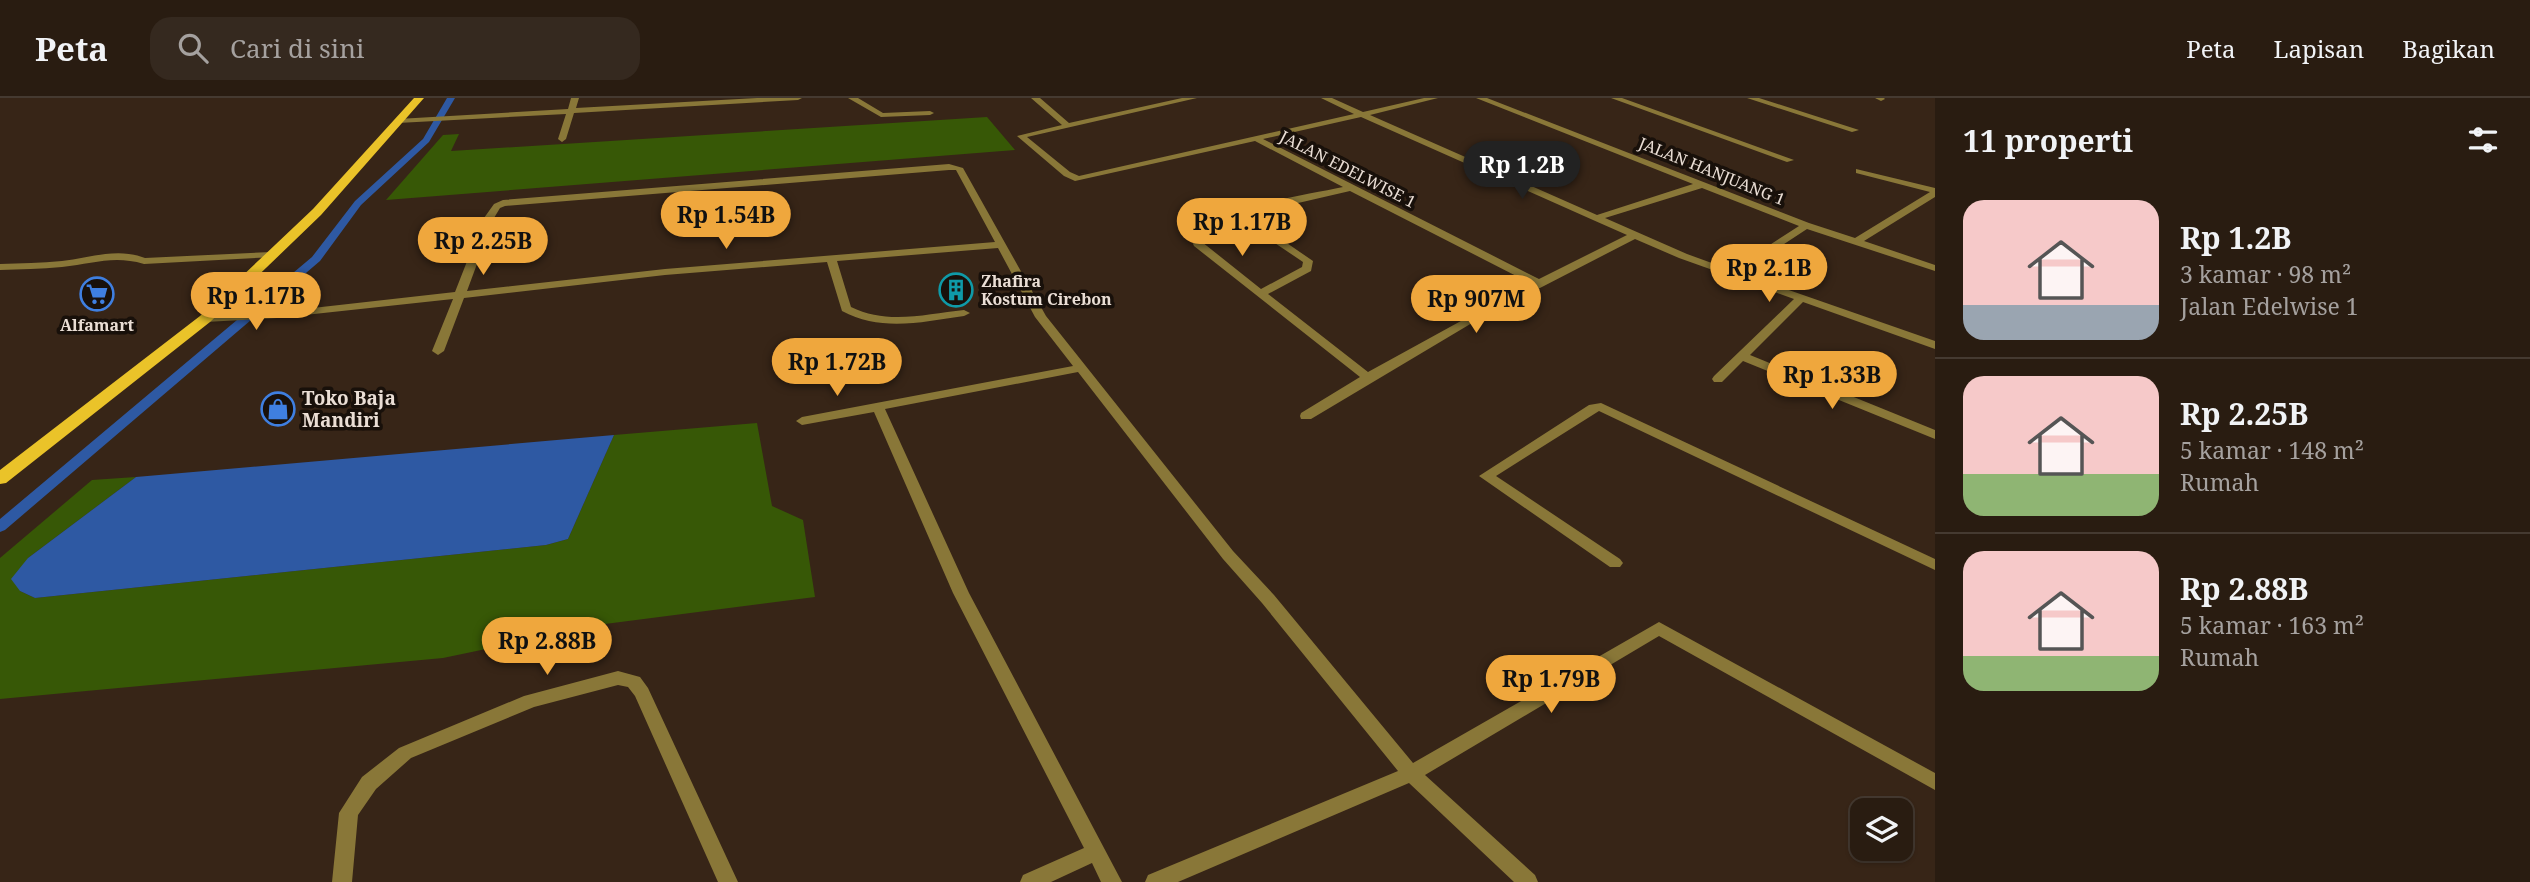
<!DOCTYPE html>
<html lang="id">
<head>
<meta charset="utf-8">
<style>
  body { margin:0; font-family:"Noto Serif",serif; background:#35291f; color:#f1f3f6; height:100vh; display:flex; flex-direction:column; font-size:26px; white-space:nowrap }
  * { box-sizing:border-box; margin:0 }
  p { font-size:23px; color:#a5a19f }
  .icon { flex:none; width:38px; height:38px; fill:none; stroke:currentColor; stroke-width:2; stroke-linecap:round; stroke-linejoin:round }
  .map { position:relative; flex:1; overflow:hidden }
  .panel { display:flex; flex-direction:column; background:#291c11; width:595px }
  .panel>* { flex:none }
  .buttons { position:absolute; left:1850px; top:700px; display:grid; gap:14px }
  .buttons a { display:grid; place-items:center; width:63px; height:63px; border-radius:14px; background:#291c11; box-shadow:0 2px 5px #0004,0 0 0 2px #453a31; font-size:35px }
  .price { position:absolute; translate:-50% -60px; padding:0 16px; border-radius:24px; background:#efa73d; color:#111; font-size:23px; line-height:46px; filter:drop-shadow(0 2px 4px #0008) }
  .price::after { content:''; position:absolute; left:50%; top:42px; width:21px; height:16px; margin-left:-10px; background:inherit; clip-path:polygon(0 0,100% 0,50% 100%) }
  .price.on { background:#222; color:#fff }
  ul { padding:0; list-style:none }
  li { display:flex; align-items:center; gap:21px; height:175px; padding:0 28px }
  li+li { border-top:2px solid #453a31 }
  li span { display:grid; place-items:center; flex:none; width:196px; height:140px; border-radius:21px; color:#555 }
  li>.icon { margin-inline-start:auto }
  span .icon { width:84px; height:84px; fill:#fffc; stroke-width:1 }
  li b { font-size:30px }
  h2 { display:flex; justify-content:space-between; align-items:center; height:84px; padding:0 28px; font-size:30px }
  header { display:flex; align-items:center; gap:42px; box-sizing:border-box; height:98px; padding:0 35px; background:#291c11; border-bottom:2px solid #453a31 }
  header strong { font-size:33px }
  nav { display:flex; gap:38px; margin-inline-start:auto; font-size:24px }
  .search { width:490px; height:63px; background:#35291f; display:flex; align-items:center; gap:18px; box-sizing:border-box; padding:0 24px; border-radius:21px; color:#a5a19f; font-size:26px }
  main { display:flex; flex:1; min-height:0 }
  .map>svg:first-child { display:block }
</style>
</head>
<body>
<header>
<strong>Peta</strong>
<div class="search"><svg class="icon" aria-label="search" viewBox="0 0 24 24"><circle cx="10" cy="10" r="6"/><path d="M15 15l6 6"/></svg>Cari di sini</div>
<nav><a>Peta</a><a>Lapisan</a><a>Bagikan</a></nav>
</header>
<main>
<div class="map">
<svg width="1935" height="784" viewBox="0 0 1935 784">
  <rect width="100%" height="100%" fill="#372517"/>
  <!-- green -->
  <path fill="#375806" d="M987 19 1015 52 386 102 443 37 459 36 451 53Z
    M757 325 772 408 803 422 815 499 605 526 443 560 0 601V460L92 382 136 379 28 460 20 493 35 500 546 447 568 441 614 337Z"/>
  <!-- water -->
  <path fill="#2e59a3" d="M614 337 568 441 546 447 35 500 20 493 11 481 28 460 136 379Z"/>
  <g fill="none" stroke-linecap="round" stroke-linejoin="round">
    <!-- stream -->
    <path fill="#2e59a3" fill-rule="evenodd" d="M447 0H455L429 44 361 107 320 163 5 432 0 434V421L312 159 355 103 423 41Z"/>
    <!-- minor -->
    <path fill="#897738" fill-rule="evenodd" d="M571 0H579L576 10 757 0H802L798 2 574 15 566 41 562 44 558 41 566 16 398 25 394 23 398 21 568 11Z
      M848 0H858L883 15 930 13 934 15 930 17 881 19Z
      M1031 0H1040L1069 25 1182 0H1197L1027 39 1070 74 1079 78 1354 16 1321 0H1332L1363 14 1424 0H1438L1370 17 1597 117 1693 86 1476 0H1487L1809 125 1855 140 1930 94 1856 75V71L1935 90V99L1864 143 1935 167V173L1807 131 1740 175 1935 243V251L1803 204 1750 257 1935 332V341L1743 263 1722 284H1714L1712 281 1714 278 1794 201 1679 160 1635 141 1472 225 1311 321H1301L1300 318 1301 315 1360 279 1194 148 1189 137C1220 109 1301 98 1343 89L1255 43 1075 83 1064 78 1017 38 1062 27ZM1361 19 1593 122 1627 137 1539 181 1263 41ZM1702 90 1799 128 1731 172 1687 156 1605 120ZM1350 93 1530 185 1368 274 1268 196 1311 173 1313 163 1246 117ZM1238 120 1303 164 1302 169 1261 191 1202 144 1199 138Z
      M1611 0H1622L1794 62 1787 64Z
      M1747 0H1759L1859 32 1852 34Z
      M1875 0H1884L1885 1 1881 3Z
      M949 66 963 70 1046 218 1233 453 1274 497 1413 665 1659 524 1935 675V692L1659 538 1425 677 1535 777 1538 784H1514L1409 685 1178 784H1145L1148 777 1398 673 1262 505 1223 461 1078 274 885 311 969 495 1122 784H1101L1092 765 1051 784H1020L1023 777 1084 750 953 495 874 314 802 327 796 323 802 319 1073 268 1035 219 998 150 837 163 851 209C887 227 926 216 964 212L970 215 964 218C922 224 881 234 842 213L827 164 665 177 464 200 444 253 438 257 432 253 453 201 277 220 205 224 199 221 205 218 277 214 455 194 484 120 494 106 503 102ZM949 72H956L995 144 665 171 467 193 494 120 500 110 505 108Z
      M271 154 275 155V159L144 166C113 157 93 166 62 169 41 171 20 171 0 172V166C21 165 41 165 62 163 90 160 117 149 145 160Z
      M1601 305 1935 461V472L1599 313 1496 378 1620 461 1623 465 1620 469H1610L1479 378 1589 307Z
      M618 573 640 579 648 590 738 784H718L635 598 628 589 618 587 534 609 411 660 376 691 358 717 352 784H332L339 715 362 679 399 650 524 598Z"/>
    <!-- primary -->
    <path fill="#eac329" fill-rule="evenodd" d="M414 0H424L321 117 210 224 6 385 0 386V372L200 218 313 111Z"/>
  </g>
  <!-- icons -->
  <defs>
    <symbol id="building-ring" viewBox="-11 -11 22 22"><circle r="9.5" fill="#18100a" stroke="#0f9aa8" stroke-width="1.5"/><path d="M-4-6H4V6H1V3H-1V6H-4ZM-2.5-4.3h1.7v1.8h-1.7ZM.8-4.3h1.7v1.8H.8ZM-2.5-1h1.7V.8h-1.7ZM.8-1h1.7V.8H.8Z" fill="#0f9aa8"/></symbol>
    <symbol id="supermarket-ring" viewBox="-11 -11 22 22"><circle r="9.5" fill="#18100a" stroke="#3f7fe0" stroke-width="1.5"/><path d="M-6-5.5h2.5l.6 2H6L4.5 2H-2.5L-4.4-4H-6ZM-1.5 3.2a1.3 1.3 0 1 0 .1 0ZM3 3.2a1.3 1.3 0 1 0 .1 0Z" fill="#3f7fe0"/></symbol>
    <symbol id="shop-ring" viewBox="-11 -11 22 22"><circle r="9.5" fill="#18100a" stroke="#3f7fe0" stroke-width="1.5"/><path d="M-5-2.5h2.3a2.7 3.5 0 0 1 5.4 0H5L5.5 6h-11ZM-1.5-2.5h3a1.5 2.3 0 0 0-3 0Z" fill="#3f7fe0"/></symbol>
  </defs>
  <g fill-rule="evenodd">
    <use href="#building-ring" x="937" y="173" width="38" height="38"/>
    <use href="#supermarket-ring" x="78" y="177" width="38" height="38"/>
    <use href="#shop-ring" x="259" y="292" width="38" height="38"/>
  </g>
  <g text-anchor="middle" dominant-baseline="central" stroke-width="7" stroke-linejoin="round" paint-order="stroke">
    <!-- far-street labels -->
    <g font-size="16" fill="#eaded5" stroke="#18100a">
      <text transform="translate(1348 71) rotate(27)">JALAN EDELWISE 1</text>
      <text transform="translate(1712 73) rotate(22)">JALAN HANJUANG 1</text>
    </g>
    <!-- far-poi labels -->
    <g font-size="16" font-weight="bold" fill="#eaded5" stroke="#18100a" text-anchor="start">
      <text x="981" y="183">Zhafira<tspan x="981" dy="18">Kostum Cirebon</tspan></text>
      <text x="97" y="227" text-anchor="middle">Alfamart</text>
    </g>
    <!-- poi labels -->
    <g font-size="19" font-weight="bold" fill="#eaded5" stroke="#18100a" text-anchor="start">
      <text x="302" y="300">Toko Baja<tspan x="302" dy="22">Mandiri</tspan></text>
    </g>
  </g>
</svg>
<div class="buttons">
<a><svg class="icon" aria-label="layers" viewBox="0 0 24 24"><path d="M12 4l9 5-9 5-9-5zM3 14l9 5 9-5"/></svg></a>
</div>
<b class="price on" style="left:1522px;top:103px">Rp 1.2B</b>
<b class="price" style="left:726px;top:153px">Rp 1.54B</b>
<b class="price" style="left:1242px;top:160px">Rp 1.17B</b>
<b class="price" style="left:483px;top:179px">Rp 2.25B</b>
<b class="price" style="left:1769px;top:206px">Rp 2.1B</b>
<b class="price" style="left:256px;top:234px">Rp 1.17B</b>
<b class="price" style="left:1476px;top:237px">Rp 907M</b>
<b class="price" style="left:837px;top:300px">Rp 1.72B</b>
<b class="price" style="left:1832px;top:313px">Rp 1.33B</b>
<b class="price" style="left:547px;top:579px">Rp 2.88B</b>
<b class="price" style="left:1551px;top:617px">Rp 1.79B</b>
</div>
<section class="panel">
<h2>11 properti<svg class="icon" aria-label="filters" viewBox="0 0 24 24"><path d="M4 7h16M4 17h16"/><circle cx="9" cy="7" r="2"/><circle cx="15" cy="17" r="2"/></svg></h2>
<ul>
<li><span style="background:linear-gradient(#f6c9c9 75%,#9aa5b1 0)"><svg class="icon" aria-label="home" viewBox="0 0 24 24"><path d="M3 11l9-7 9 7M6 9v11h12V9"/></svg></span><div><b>Rp 1.2B</b><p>3 kamar · 98 m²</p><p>Jalan Edelwise 1</p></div></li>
<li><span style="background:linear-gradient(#f6c9c9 70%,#8fb573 0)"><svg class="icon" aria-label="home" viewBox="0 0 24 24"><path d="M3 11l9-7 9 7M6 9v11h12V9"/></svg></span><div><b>Rp 2.25B</b><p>5 kamar · 148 m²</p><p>Rumah</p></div></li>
<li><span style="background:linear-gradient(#f6c9c9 75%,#8fb573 0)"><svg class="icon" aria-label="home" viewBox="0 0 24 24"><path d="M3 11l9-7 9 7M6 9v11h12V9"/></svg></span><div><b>Rp 2.88B</b><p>5 kamar · 163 m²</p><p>Rumah</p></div></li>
</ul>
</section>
</main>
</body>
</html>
